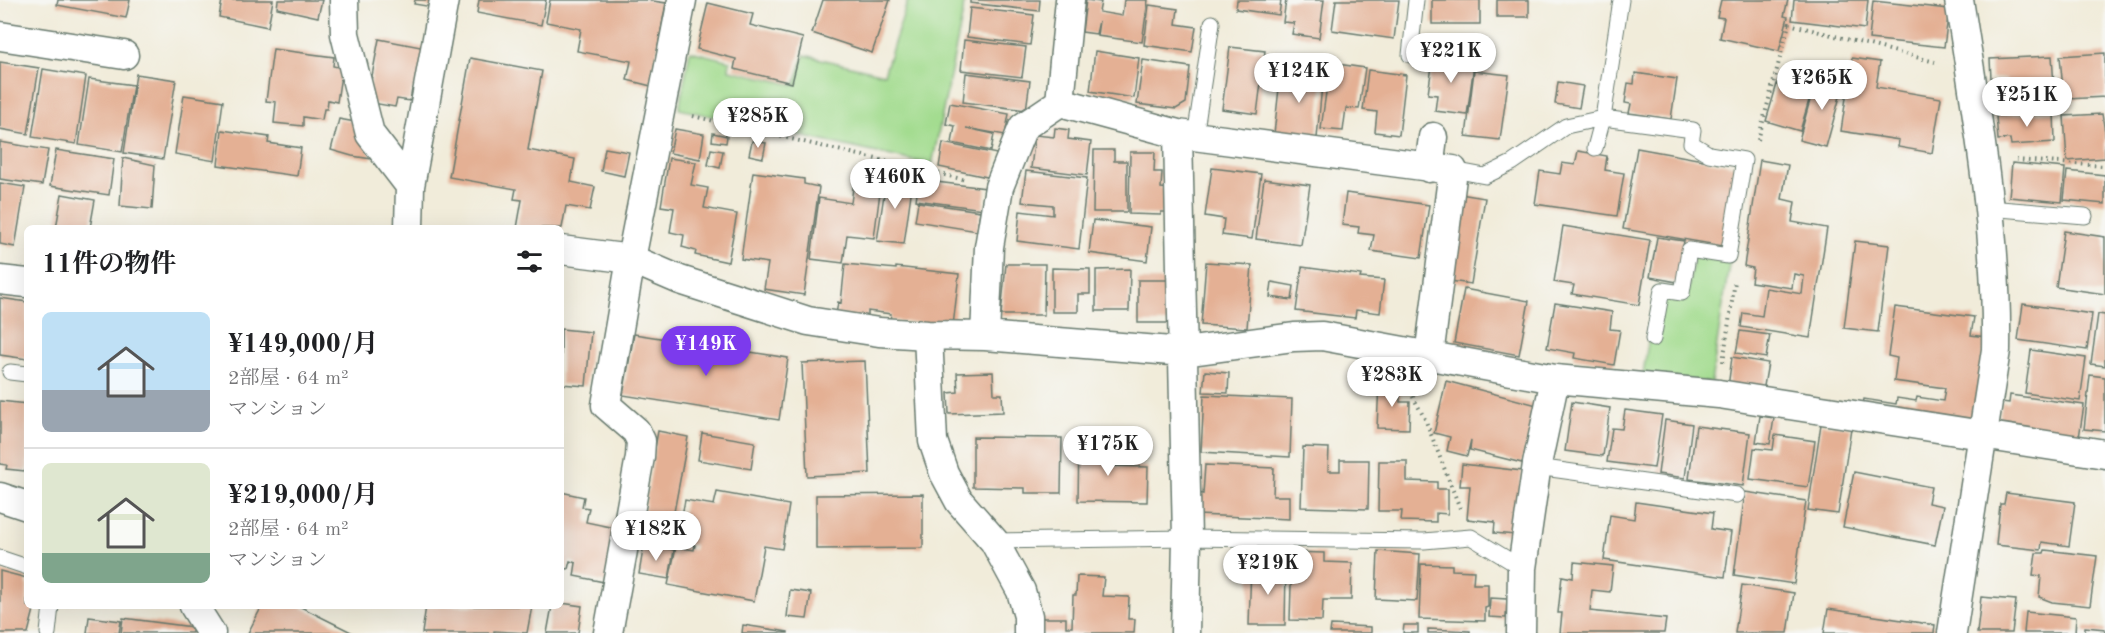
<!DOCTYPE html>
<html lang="ja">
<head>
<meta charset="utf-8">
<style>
  body { margin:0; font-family:"Old Standard TT","Noto Serif JP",serif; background:#f6f6f6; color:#202124; height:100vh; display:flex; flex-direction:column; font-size:22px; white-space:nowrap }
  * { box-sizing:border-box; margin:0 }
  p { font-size:20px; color:#757577 }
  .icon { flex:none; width:33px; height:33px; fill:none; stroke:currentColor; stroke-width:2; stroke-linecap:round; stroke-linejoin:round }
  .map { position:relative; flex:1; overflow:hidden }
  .details { position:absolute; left:24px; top:225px; width:540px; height:384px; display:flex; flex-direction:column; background:#fff; border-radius:9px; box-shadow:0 6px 24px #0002 }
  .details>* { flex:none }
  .price { position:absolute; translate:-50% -51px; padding:0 14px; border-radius:21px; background:#fff; color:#222; font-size:20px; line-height:39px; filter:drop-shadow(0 2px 3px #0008) }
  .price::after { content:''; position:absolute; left:50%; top:36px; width:18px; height:14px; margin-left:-9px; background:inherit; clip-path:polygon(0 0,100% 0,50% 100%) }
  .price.active { background:#7c3aed; color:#fff }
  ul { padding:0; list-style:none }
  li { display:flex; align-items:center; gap:18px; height:150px; padding:0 18px }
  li+li { border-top:2px solid #e0e0e0 }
  li span { display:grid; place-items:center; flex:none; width:168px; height:120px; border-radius:9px; color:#555 }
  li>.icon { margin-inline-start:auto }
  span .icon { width:72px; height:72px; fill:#fffc; stroke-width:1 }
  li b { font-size:26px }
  h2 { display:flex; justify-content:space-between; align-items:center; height:72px; padding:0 18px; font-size:26px }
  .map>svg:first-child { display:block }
</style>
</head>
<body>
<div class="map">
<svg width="2105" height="633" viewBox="0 0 2105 633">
  <rect width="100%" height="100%" fill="#f6f6f2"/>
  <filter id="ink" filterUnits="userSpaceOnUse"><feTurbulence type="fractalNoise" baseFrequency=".0167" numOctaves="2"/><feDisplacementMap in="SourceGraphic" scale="12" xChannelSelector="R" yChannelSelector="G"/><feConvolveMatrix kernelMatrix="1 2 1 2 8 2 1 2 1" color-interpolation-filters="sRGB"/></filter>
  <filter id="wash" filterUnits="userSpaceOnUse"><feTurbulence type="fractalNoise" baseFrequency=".008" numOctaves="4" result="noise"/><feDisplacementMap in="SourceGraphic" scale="24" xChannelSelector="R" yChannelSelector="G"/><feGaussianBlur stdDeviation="1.35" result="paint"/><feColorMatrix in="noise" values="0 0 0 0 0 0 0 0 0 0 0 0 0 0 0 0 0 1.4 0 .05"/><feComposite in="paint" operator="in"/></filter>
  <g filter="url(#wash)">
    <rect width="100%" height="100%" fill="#f1ecda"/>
    <!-- green -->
    <path fill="#a3dc8f" stroke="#618c62" stroke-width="1.5" d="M908 0H964L963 12 932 165 679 109 690 51 730 61 729 70 795 85 804 55 884 74Z
      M1696 246 1731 252 1711 383 1643 374 1657 285 1688 290Z"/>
    <g id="blocks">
      <!-- building -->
      <path fill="#e4b094" d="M58 0H130L126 18 57 5Z
        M222 0H273L268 27 219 17Z
        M278 0H322L318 17 277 8Z
        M415 0H439L438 8 414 4Z
        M479 0H546L541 25 477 13Z
        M550 0H646L666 3 651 86 627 80 631 61 577 51 581 29 546 22Z
        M823 0H890L872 53 812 33Z
        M970 0H1040L1039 11 970 3Z
        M1086 0 1101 2 1099 12 1122 16 1124 0H1148L1142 42 1097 36 1099 21 1096 34 1082 32Z
        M1237 0H1281L1279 15 1236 9Z
        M1286 0H1324L1319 38 1292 34 1294 23 1283 22Z
        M1336 0H1399L1394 39 1332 30Z
        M1432 0H1480V24H1432Z
        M1497 0H1529V17H1497Z
        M1721 0H1788L1784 16 1788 17 1779 51 1720 38 1724 18 1717 17Z
        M1794 0H1868L1865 29 1792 20Z
        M1873 1 1949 9 1944 47 1869 39Z
        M708 3 753 14 750 25 803 38 792 83 734 69 736 59 697 49Z
        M1149 5 1178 9 1176 24 1196 27 1192 52 1144 45Z
        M970 8 1034 15 1030 45 967 37Z
        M379 39 426 48 419 91 412 89 410 101 397 99 395 107 367 102Z
        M964 40 1026 47 1022 77 961 70Z
        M1230 47 1265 51 1257 114 1222 109Z
        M273 49 334 57 333 66 342 68 337 102 328 100 327 109H324L322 120 303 117V126L274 123 276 102 266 101Z
        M1095 51 1139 58 1134 98 1090 91Z
        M1439 53 1467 57 1466 63 1474 64 1467 115 1435 111 1437 95 1428 94 1433 59 1438 60Z
        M2105 53V97L2067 99 2066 90H2063L2060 56Z
        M2052 56 2054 86 2007 89 2006 78 1991 79 1990 59Z
        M470 58 542 71 528 150 575 159 571 182 595 187 590 210 566 206 562 228H517L522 200 514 199 516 189 449 177Z
        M1852 58 1880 62 1876 87 1941 98 1932 153 1898 147 1899 140 1841 131Z
        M1143 60 1190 67 1186 103 1176 109 1137 104Z
        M0 62 39 68 28 134 0 129Z
        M1330 63 1365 68 1359 109 1346 108 1343 131 1321 129Z
        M43 69 86 76 76 144 32 137Z
        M1281 70 1323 75 1317 138 1274 134Z
        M1368 70 1406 75 1399 135 1375 132 1377 112 1363 110Z
        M1474 71 1509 75 1500 140 1466 136Z
        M966 73 1030 81 1026 110 963 102Z
        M1635 73 1677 79 1671 119 1629 113 1631 104 1625 103 1628 83 1634 84Z
        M136 74 176 80 163 159 124 153Z
        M1780 74 1814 83 1800 131 1766 121Z
        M1817 75 1844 82 1826 147 1799 140Z
        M89 79 133 85 122 152 79 145Z
        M1558 82 1583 86 1579 108 1555 104Z
        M184 95 223 101 215 161 175 154Z
        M950 103 1009 114 1005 135 966 128 994 134 991 151 952 143 955 126 946 124Z
        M2054 112 2055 142 2011 145 2010 139 1998 140 1996 116Z
        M2102 114 2105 132V158L2067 161 2064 116Z
        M339 119 360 123 372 159 352 156 331 150Z
        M1055 128 1069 130 1068 139 1091 142 1087 175 1031 168 1035 135 1054 137Z
        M675 129 704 134 700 159 670 153Z
        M222 130 269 137 268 143 301 148 297 176 218 165Z
        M713 133 727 136 726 143 712 141Z
        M752 141 766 143 763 158 749 155Z
        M0 142 48 150 42 185 0 179Z
        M943 143 997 154 992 178 939 167Z
        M605 148 629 152 624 176 601 171Z
        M1637 148 1736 166 1723 246 1623 229Z
        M711 149 723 151 720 168 708 165Z
        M56 150 114 159 109 195 50 186Z
        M1094 150H1114V161H1127V212H1093Z
        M1578 151 1607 156 1605 170 1624 173 1617 216 1535 204 1540 171 1560 174 1562 163 1575 165Z
        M1130 152H1155L1154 172H1162L1161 188 1173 189 1172 212H1161V215L1129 214Z
        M123 158 155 165 152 209 120 206Z
        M669 158 696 162 691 185 708 188 704 208 737 214 728 262 695 255 696 251 682 247 684 235 670 232 674 208 661 206Z
        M1760 160 1788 165 1782 199 1795 202 1792 222 1827 228 1810 338 1741 327 1743 313 1762 316 1766 288 1802 294 1804 276 1794 274 1792 288 1751 282 1753 268 1744 266Z
        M2012 163 2065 168 2062 202 2009 197Z
        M1212 168 1261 174 1252 239 1222 235 1224 219 1205 216Z
        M1026 171 1087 178 1079 249 1017 241 1020 211 1053 215V205L1022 202Z
        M2067 171 2105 175V204L2064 200Z
        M753 172 804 179V184L819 187 804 295 764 289 768 263 741 259Z
        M855 173 882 177 874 238 847 235 843 263 811 259 819 198 851 203Z
        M887 175 913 179 904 244 877 241Z
        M1264 179 1310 185 1301 245 1256 239Z
        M919 180 986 188 983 209 916 200Z
        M0 183 25 187 15 247 0 244Z
        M1346 193 1429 205 1421 258 1371 251 1374 235 1358 233 1359 227 1342 225Z
        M62 194 95 200 90 228H56Z
        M1460 194 1485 198 1471 284 1443 280Z
        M918 202 980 211 977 231 915 221Z
        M1093 220 1151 227 1147 261 1089 253Z
        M1563 226 1650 240 1639 305 1572 294 1574 285 1554 282Z
        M2064 231 2105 237V294L2056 287Z
        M1657 237 1684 241 1677 282 1650 277Z
        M1855 241 1889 245 1878 332 1844 328Z
        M1206 262 1252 265 1247 328 1201 325Z
        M845 264 896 269V267L959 274 953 326 890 320 891 314 868 311V318L836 315 838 302 841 303Z
        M1006 264H1045L1044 315H1001Z
        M1302 267 1361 275 1360 278 1384 280 1380 313 1356 310 1355 318 1296 311Z
        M1052 268 1090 269V294H1078V312H1052Z
        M1130 269 1129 311H1096V270Z
        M1138 280H1170V323H1138Z
        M1272 282 1294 286 1292 300 1270 297Z
        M1464 289 1529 301 1519 355 1454 343Z
        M0 298 27 302V359L0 355Z
        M1555 303 1612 312 1610 329 1620 330 1614 365 1574 358 1575 353 1547 348Z
        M2023 304 2092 314 2087 350 2018 340Z
        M1895 307 1974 317 1971 335 1986 337 1973 427 1862 411 1864 399 1896 404 1897 398 1916 401 1917 397 1943 401 1945 388 1894 381 1897 358 1888 356Z
        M2098 314 2105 315V366L2091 364Z
        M561 329 591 332 586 386 561 384Z
        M1740 331 1770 335 1766 358 1736 353Z
        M634 334 788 358 779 420 623 395Z
        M2031 350 2086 358 2080 401 2025 393Z
        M1732 357 1768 363 1763 392 1728 387Z
        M865 361 870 473 807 476 802 363Z
        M1205 371 1229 373 1228 393 1203 392Z
        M993 372 994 394H1002L1003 412 949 414 948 393 958 392 957 373Z
        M2090 375 2105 377V431L2084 429Z
        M1446 381 1537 405 1522 463 1470 450 1471 440 1467 456 1447 451 1450 437 1434 433Z
        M1379 382 1400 383V402H1410L1409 429 1377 428Z
        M1204 395 1292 399 1290 457 1201 452Z
        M2010 395 2084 405 2078 444 1998 428 2002 402 2009 403Z
        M0 401 27 404V467L25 471 6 469 7 465 0 464Z
        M1572 402 1610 408 1603 456 1565 451Z
        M1625 410 1662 415 1654 468 1607 462 1612 428 1622 429Z
        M1760 416 1774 418 1770 444 1756 442Z
        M1665 420 1692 424 1685 478 1658 474Z
        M1821 424 1851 428 1838 514 1808 510Z
        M1696 426 1750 433 1743 486 1689 479Z
        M658 431 688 437 669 539 640 534Z
        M702 433 755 442 751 469 698 460Z
        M1775 435 1815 441 1808 487 1750 479 1754 448 1773 450Z
        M973 437 1062 438 1061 493H1025V488L973 487Z
        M1079 441 1107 442 1108 466 1148 467 1147 502 1078 501Z
        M1303 447 1329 448 1328 471H1340V460H1369L1368 509 1301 507Z
        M1379 461H1407V481L1437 482V489H1448V514L1436 513V522L1401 521 1402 511H1378Z
        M1462 464 1522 471 1515 535 1494 533 1495 522 1467 519 1470 486H1460Z
        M1205 465 1274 468 1273 496H1289V519L1197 515V493L1203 494Z
        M1854 472 1931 487 1928 503 1943 506 1935 545 1843 527Z
        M561 492 584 497 582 507 589 508 586 522 620 529 609 583 574 576 576 563 570 561 568 569 561 568Z
        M717 492 789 505 782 549 764 546 754 601 668 585 676 547 694 550 695 545 677 542 685 500 714 505Z
        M1745 492 1806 501 1794 584 1734 575Z
        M2006 493 2075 502 2069 546 2042 542 2041 550 1996 545 2000 504H2004Z
        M923 494V548L816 549V495Z
        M1636 502 1713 513 1711 529 1731 532 1725 577 1604 560 1610 515 1634 519Z
        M644 544 674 550 669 579 639 574Z
        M2045 550 2097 556 2090 606 2052 602 2039 597 2041 576 2033 575 2036 553H2044Z
        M1378 551 1420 554 1417 601 1376 599Z
        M1292 552 1324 553V562L1352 563 1351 600H1323L1322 621 1290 620Z
        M1574 562 1613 566 1610 592 1592 590 1590 611 1666 619 1664 633H1560L1562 613H1558L1562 576 1573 578Z
        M1421 564 1452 565V570L1474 571 1473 584H1488V607L1485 608V621L1419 619Z
        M1251 565 1286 567 1285 625H1249Z
        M0 571 27 578V606H35L28 633H0Z
        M1077 576 1104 577 1102 596 1129 597 1128 619H1135L1134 633H1040V618H1066V627H1072L1073 595H1076Z
        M1742 585 1794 593 1788 633H1735Z
        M790 590 811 593 807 619 787 617Z
        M1981 597 2016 600 2012 633H1977Z
        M1490 598 1507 599 1506 618 1489 617Z
        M561 603 582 606 578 633H547L552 606H561Z
        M262 606H299L353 633H248Z
        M426 606H532L527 633 494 631V633H422Z
        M1828 609 1935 625 1934 633H1824Z
        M2026 612 2076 617 2075 633H2024Z
        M89 617 121 621 119 633H87Z
        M123 618 192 627V633H121Z
        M743 625 788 632V633H742Z
        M1331 625 1371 627V633H1330Z
        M1404 625H1418V633H1403Z
        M2085 627 2105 629V633H2085Z
        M1428 629 1470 631V633H1428Z"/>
    </g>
  </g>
  <g filter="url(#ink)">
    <use href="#blocks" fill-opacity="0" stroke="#687a6e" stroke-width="1.5"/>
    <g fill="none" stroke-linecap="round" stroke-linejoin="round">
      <defs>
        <path id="lane" d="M1410 55 1416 0
          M1195 137 1212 23
          M1595 148 1603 118 1621 0
          M1453 170 1485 176 1512 163 1566 126 1603 118 1693 130 1691 143 1709 154 1744 160 1728 256 1689 250 1682 293 1662 290 1653 339
          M1988 208 2085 216
          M10 372 27 374
          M1537 467 1737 495
          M994 541 1187 538 1424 541 1471 537 1522 568
          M0 558 27 567
          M48 633 51 606"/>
        <path id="street" d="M344 0 345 34 370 134 410 186
          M1070 0 1060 102 1178 134 1187 538 1185 633
          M0 36 124 55
          M1178 134 1453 170 1429 356
          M1429 168 1433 137
          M409 228 410 186 444 0
          M561 250 631 259 680 280 808 321 879 332 928 335 985 336 1184 352 1294 337 1322 336 1555 379 1719 394 2105 454
          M0 280 27 283
          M928 335 933 441 944 473 959 501 994 541 1021 591 1028 616V633
          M985 336 989 247 999 187 1023 127 1060 102
          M0 497 27 506
          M194 606 211 633
          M608 633 640 457 641 441 636 431 606 405 631 259 682 0
          M1521 633 1522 568 1537 464 1555 379
          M1952 633 1996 350C1998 234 1977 114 1959 0"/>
      </defs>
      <!-- lane casing -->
      <use href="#lane" stroke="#687a6e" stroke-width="17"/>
      <!-- street casing -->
      <use href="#street" stroke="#687a6e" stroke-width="31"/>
      <!-- path -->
      <path stroke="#687a6e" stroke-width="4" stroke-dasharray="1.5 4.5" stroke-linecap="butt" d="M693 116 966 180
        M1758 140 1789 24 1935 62
        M2016 160 2105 166
        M1723 362 1735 281
        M1407 386 1425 419 1461 511"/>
      <!-- lane -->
      <use href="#lane" stroke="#fff" stroke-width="15"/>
      <!-- street -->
      <use href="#street" stroke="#fff" stroke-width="28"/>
    </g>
  </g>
</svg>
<b class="price" style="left:1451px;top:84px">¥221K</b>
<b class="price" style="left:1299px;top:104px">¥124K</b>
<b class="price" style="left:1822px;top:111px">¥265K</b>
<b class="price" style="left:2027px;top:128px">¥251K</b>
<b class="price" style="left:758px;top:149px">¥285K</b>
<b class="price" style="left:895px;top:210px">¥460K</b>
<b class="price active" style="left:706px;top:377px">¥149K</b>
<b class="price" style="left:1392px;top:408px">¥283K</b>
<b class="price" style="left:1108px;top:477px">¥175K</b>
<b class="price" style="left:656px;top:562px">¥182K</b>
<b class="price" style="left:1268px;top:596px">¥219K</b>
<section class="details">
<h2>11件の物件<svg class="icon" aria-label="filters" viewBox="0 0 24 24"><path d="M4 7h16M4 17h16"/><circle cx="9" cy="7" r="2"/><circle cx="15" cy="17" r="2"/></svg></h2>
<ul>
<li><span style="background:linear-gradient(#bfe0f5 65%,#9aa5b1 0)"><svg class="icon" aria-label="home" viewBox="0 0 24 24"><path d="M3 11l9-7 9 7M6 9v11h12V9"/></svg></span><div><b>¥149,000/月</b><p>2部屋 · 64 m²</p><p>マンション</p></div></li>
<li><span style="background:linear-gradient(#dfe7d0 75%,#7fa58c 0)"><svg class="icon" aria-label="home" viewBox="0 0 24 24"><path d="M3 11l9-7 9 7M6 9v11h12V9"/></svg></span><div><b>¥219,000/月</b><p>2部屋 · 64 m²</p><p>マンション</p></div></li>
</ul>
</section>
</div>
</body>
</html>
